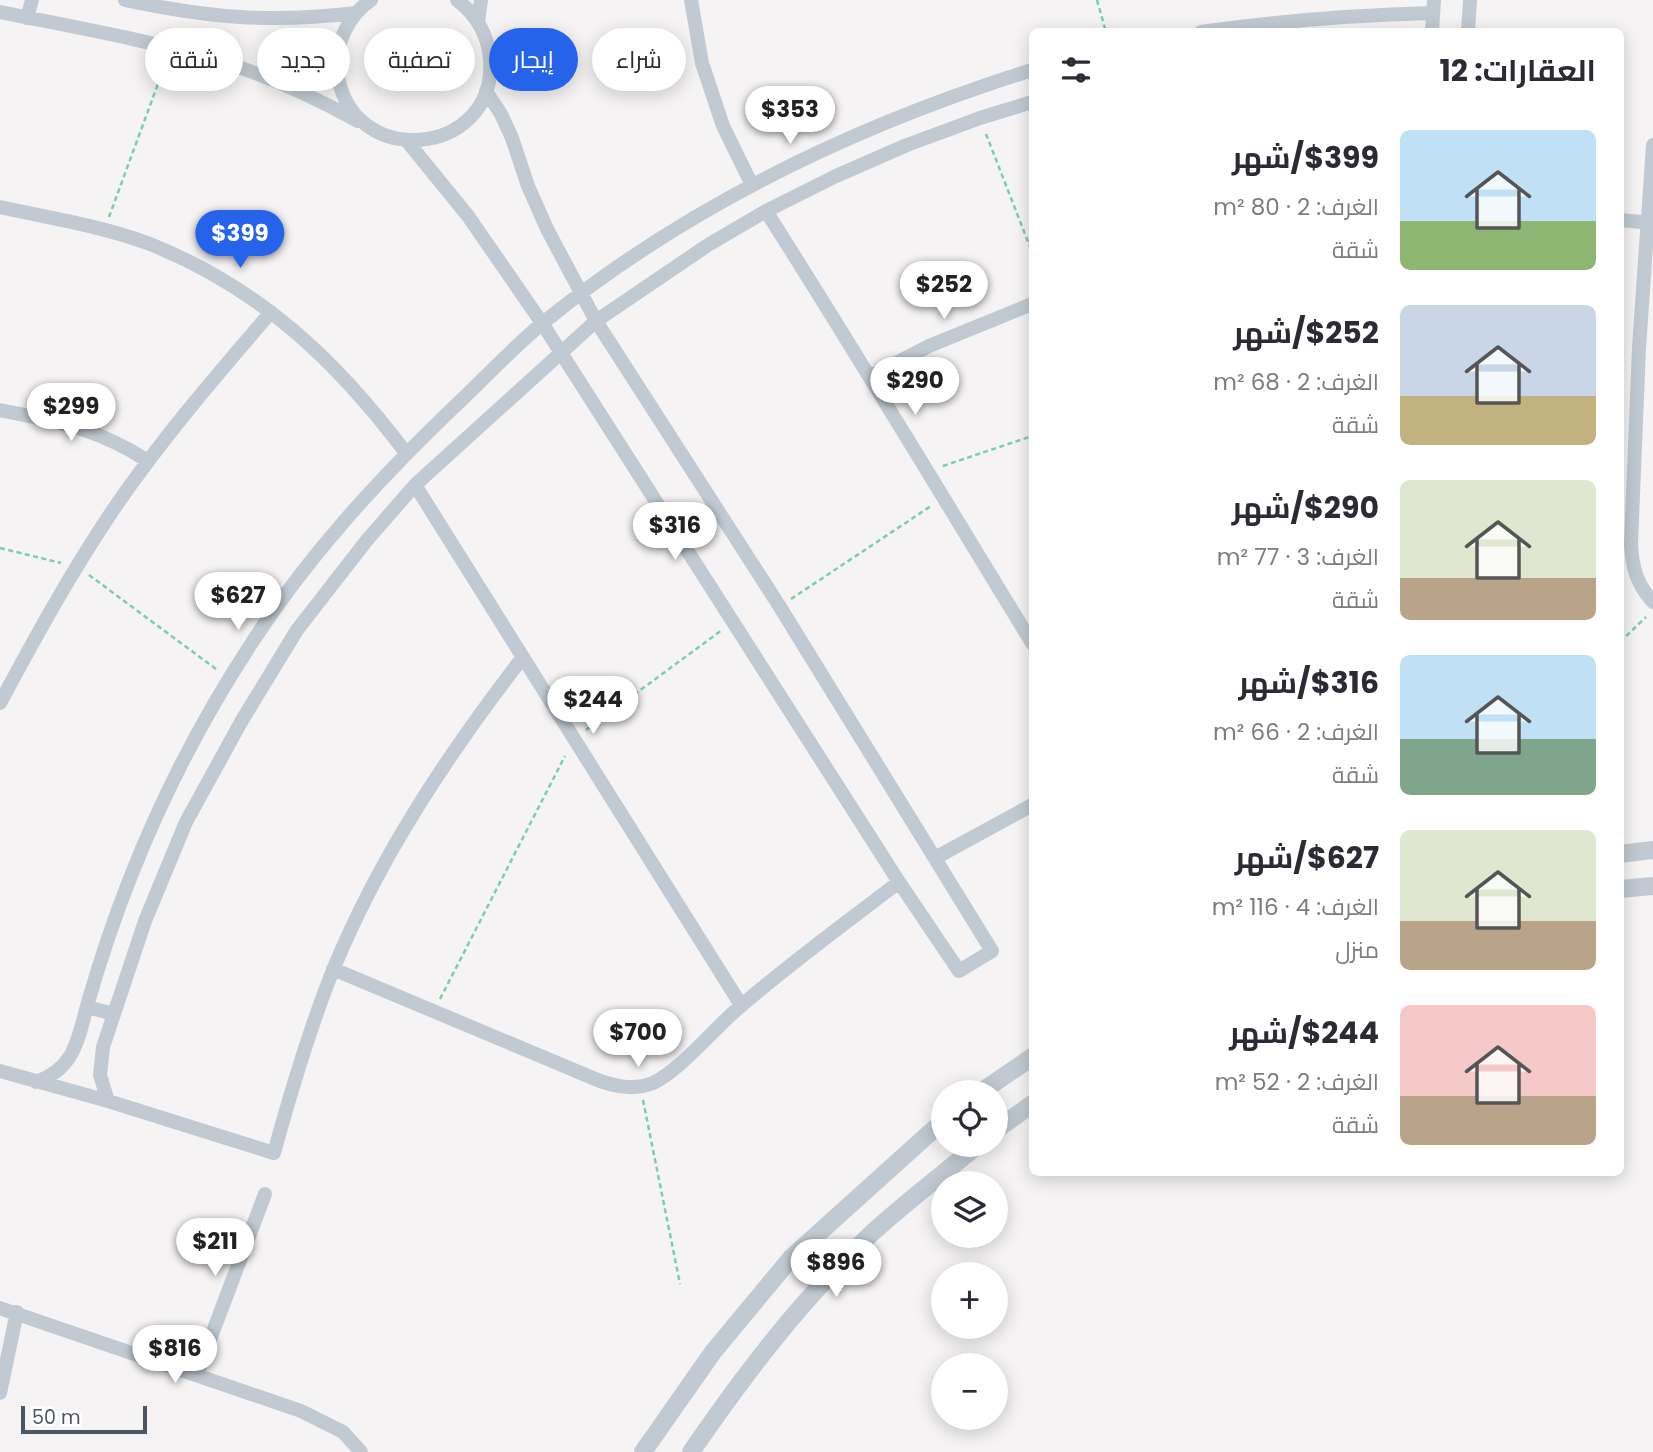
<!DOCTYPE html>
<html lang="ar">
<head>
<meta charset="utf-8">
<style>
  body { margin:0; font-family:Poppins,Cairo,sans-serif; background:#f2f2f3; color:#2b2b33; direction:rtl; height:100vh; display:flex; flex-direction:column; font-size:26px; white-space:nowrap }
  * { box-sizing:border-box; margin:0 }
  p { font-size:23px; color:#7c7c81 }
  .icon { flex:none; width:38px; height:38px; fill:none; stroke:currentColor; stroke-width:2; stroke-linecap:round; stroke-linejoin:round }
  .map { position:relative; flex:1; overflow:hidden; direction:ltr }
  .side { position:absolute; left:1029px; top:28px; width:595px; height:1148px; display:flex; flex-direction:column; background:#fff; border-radius:10px; box-shadow:0 4px 18px #0003; direction:rtl }
  .side>* { flex:none }
  .guide { position:absolute; left:21px; top:28px; width:665px; height:63px; direction:rtl; display:flex; gap:14px }
  .tools { position:absolute; left:931px; top:1080px; display:grid; gap:14px }
  .tools a { display:grid; place-items:center; width:77px; height:77px; border-radius:50%; background:#fff; box-shadow:0 4px 18px #0003; font-size:35px }
  .scale { position:absolute; left:21px; bottom:18px; width:126px; box-sizing:border-box; padding-left:7px; border:4px solid #4a5661; border-top:0; font-size:19px; line-height:24px; white-space:nowrap; color:#4a5661; -webkit-text-stroke:5px #fff; paint-order:stroke }
  .price { position:absolute; translate:-50% -60px; padding:0 16px; border-radius:24px; background:#fff; color:#222; font-size:23px; line-height:46px; filter:drop-shadow(0 2px 4px #0008) }
  .price::after { content:''; position:absolute; left:50%; top:42px; width:21px; height:16px; margin-left:-10px; background:inherit; clip-path:polygon(0 0,100% 0,50% 100%) }
  .price.current { background:#2563eb; color:#fff }
  ul { padding:0; list-style:none }
  li { display:flex; align-items:center; gap:21px; height:175px; padding:0 28px }
  li span { display:grid; place-items:center; flex:none; width:196px; height:140px; border-radius:10px; color:#555 }
  li>.icon { margin-inline-start:auto }
  span .icon { width:84px; height:84px; fill:#fffc; stroke-width:1 }
  li b { font-size:30px }
  h2 { display:flex; justify-content:space-between; align-items:center; height:84px; padding:0 28px; font-size:30px }
  .chip { padding:0 24px; border-radius:32px; background:#fff; box-shadow:0 4px 18px #0003; font-size:24px; line-height:63px }
  .chip.current { background:#2563eb; color:#fff }
  .map>svg:first-child { display:block }
</style>
</head>
<body>
<div class="map">
<svg width="1653" height="1452" viewBox="0 0 1653 1452">
  <rect width="100%" height="100%" fill="#f5f3f3"/>
  <g fill="none" stroke-linecap="round" stroke-linejoin="round">
    <!-- path -->
    <path stroke="#7ad0a6" stroke-width="2.5" stroke-dasharray="5 3.5" stroke-linecap="butt" d="M1097 0 1106 32
      M986 134 1032 252
      M109 217 166 62
      M943 466 1032 436
      M0 548 61 563
      M89 575 216 669
      M791 599 931 506
      M1620 642 1646 617
      M586 730 722 630
      M440 999 565 756
      M643 1100 680 1284"/>
    <!-- minor -->
    <path stroke="#c1cad2" stroke-width="14" d="M125 0C209 18 270 23 356 13
      M371 0C349 15 335 43 337 69 347 172 498 158 490 59 488 35 476 14 457 0
      M691 0 702 63 723 126 752 185
      M0 12C74 27 148 40 220 61 269 76 314 97 358 121
      M27 18 32 0
      M478 22 481 0
      M1201 32C1278 21 1355 15 1433 13
      M1432 32 1434 0
      M1468 32 1470 0
      M407 141 468 216 542 323 899 882 959 971 992 951 780 607 596 321 547 229 528 186 512 138 501 114 486 91
      M1653 145 1639 348 1631 544C1632 567 1637 585 1653 602
      M0 207C50 218 102 226 150 244 260 288 336 360 406 453
      M766 211C857 354 944 499 1032 643
      M1620 220 1653 223
      M871 376 929 346 1032 304
      M0 410C59 422 97 428 148 461
      M415 485 741 1005
      M0 703C35 638 70 574 111 513 159 442 215 377 271 312
      M935 858 1032 805
      M333 969 600 1081C618 1087 635 1090 653 1083 680 1071 717 1025 742 1005 792 962 847 922 899 882
      M87 1007 114 1014
      M0 1071 108 1101 274 1153C291 1091 309 1030 333 970 380 856 448 754 523 657
      M36 1082C77 1068 78 1036 89 999 126 871 179 753 253 641 309 555 378 480 452 409 483 380 512 348 544 322 688 205 857 125 1032 70
      M108 1101 100 1075 103 1047 145 921 186 822 241 722 297 630 367 540 415 485 596 321 708 245 766 211 836 176 907 145 980 118 1032 102
      M0 1308 301 1411 343 1432 361 1452
      M197 1374 265 1194
      M0 1393 17 1312"/>
    <!-- tertiary -->
    <path stroke="#c1cad2" stroke-width="18" d="M1620 854 1653 850
      M1620 889 1653 886
      M981 1092 1032 1057
      M996 1130 1032 1104
      M643 1452 713 1352 791 1258 943 1121
      M691 1452C744 1375 803 1297 872 1233 906 1202 943 1174 979 1144"/>
  </g>
</svg>
<div class="tools">
<a><svg class="icon" aria-label="locate" viewBox="0 0 24 24"><circle cx="12" cy="12" r="6"/><path d="M12 2v4M12 18v4M2 12h4M18 12h4"/></svg></a>
<a><svg class="icon" aria-label="layers" viewBox="0 0 24 24"><path d="M12 4l9 5-9 5-9-5zM3 14l9 5 9-5"/></svg></a>
<a>+</a>
<a>−</a>
</div>
<div class="scale">50 m</div>
<b class="price" style="left:790px;top:146px">$353</b>
<b class="price current" style="left:240px;top:270px">$399</b>
<b class="price" style="left:944px;top:321px">$252</b>
<b class="price" style="left:915px;top:417px">$290</b>
<b class="price" style="left:71px;top:443px">$299</b>
<b class="price" style="left:675px;top:562px">$316</b>
<b class="price" style="left:238px;top:632px">$627</b>
<b class="price" style="left:593px;top:736px">$244</b>
<b class="price" style="left:638px;top:1069px">$700</b>
<b class="price" style="left:215px;top:1278px">$211</b>
<b class="price" style="left:836px;top:1299px">$896</b>
<b class="price" style="left:175px;top:1385px">$816</b>
<div class="guide">
<a class="chip">شراء</a>
<a class="chip current">إيجار</a>
<a class="chip">تصفية</a>
<a class="chip">جديد</a>
<a class="chip">شقة</a>
</div>
<section class="side">
<h2>العقارات: 12<svg class="icon" aria-label="filters" viewBox="0 0 24 24"><path d="M4 7h16M4 17h16"/><circle cx="9" cy="7" r="2"/><circle cx="15" cy="17" r="2"/></svg></h2>
<ul>
<li><span style="background:linear-gradient(#bfe0f5 65%,#8fb573 0)"><svg class="icon" aria-label="home" viewBox="0 0 24 24"><path d="M3 11l9-7 9 7M6 9v11h12V9"/></svg></span><div><b>$399/شهر</b><p>الغرف: 2 · 80 m²</p><p>شقة</p></div></li>
<li><span style="background:linear-gradient(#c9d6e8 65%,#c2b280 0)"><svg class="icon" aria-label="home" viewBox="0 0 24 24"><path d="M3 11l9-7 9 7M6 9v11h12V9"/></svg></span><div><b>$252/شهر</b><p>الغرف: 2 · 68 m²</p><p>شقة</p></div></li>
<li><span style="background:linear-gradient(#dfe7d0 70%,#b9a48a 0)"><svg class="icon" aria-label="home" viewBox="0 0 24 24"><path d="M3 11l9-7 9 7M6 9v11h12V9"/></svg></span><div><b>$290/شهر</b><p>الغرف: 3 · 77 m²</p><p>شقة</p></div></li>
<li><span style="background:linear-gradient(#bfe0f5 60%,#7fa58c 0)"><svg class="icon" aria-label="home" viewBox="0 0 24 24"><path d="M3 11l9-7 9 7M6 9v11h12V9"/></svg></span><div><b>$316/شهر</b><p>الغرف: 2 · 66 m²</p><p>شقة</p></div></li>
<li><span style="background:linear-gradient(#dfe7d0 65%,#b9a48a 0)"><svg class="icon" aria-label="home" viewBox="0 0 24 24"><path d="M3 11l9-7 9 7M6 9v11h12V9"/></svg></span><div><b>$627/شهر</b><p>الغرف: 4 · 116 m²</p><p>منزل</p></div></li>
<li><span style="background:linear-gradient(#f6c9c9 65%,#b9a48a 0)"><svg class="icon" aria-label="home" viewBox="0 0 24 24"><path d="M3 11l9-7 9 7M6 9v11h12V9"/></svg></span><div><b>$244/شهر</b><p>الغرف: 2 · 52 m²</p><p>شقة</p></div></li>
</ul>
</section>
</div>
</body>
</html>
